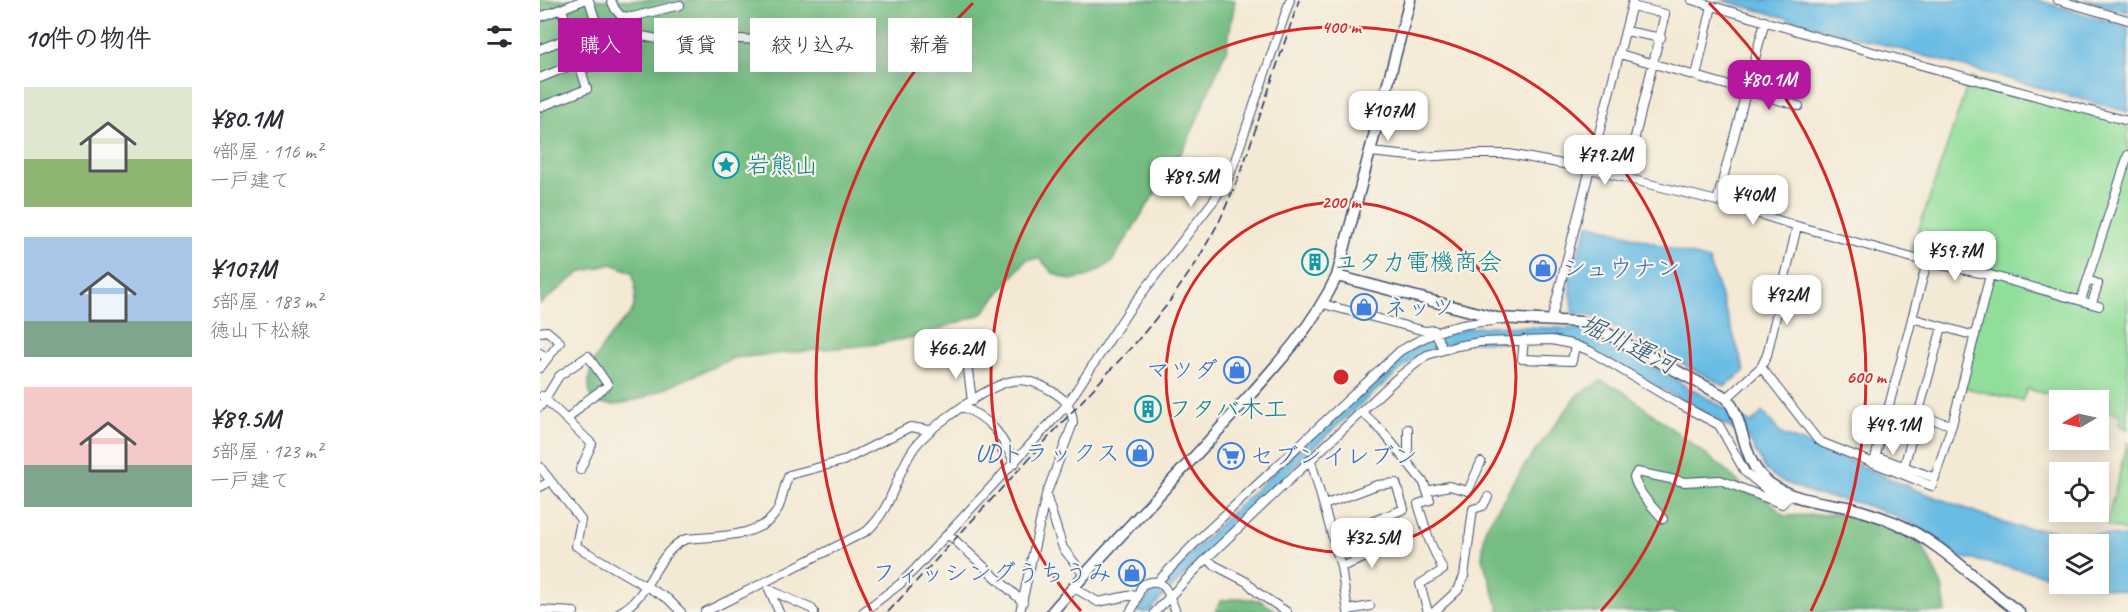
<!DOCTYPE html>
<html lang="ja">
<head>
<meta charset="utf-8">
<style>
  body { margin:0; font-family:Caveat,"Klee One",sans-serif; background:#f2f2f3; color:#2b2b33; height:100vh; display:flex; flex-direction:column; font-size:22px; white-space:nowrap }
  * { box-sizing:border-box; margin:0 }
  p { font-size:20px; color:#7c7c81 }
  .icon { flex:none; width:33px; height:33px; fill:none; stroke:currentColor; stroke-width:2; stroke-linecap:round; stroke-linejoin:round }
  .map { position:relative; flex:1; overflow:hidden }
  .panel { display:flex; flex-direction:column; background:#fff; width:540px }
  .panel>* { flex:none }
  .banner { position:absolute; left:18px; top:18px; width:570px; height:54px; display:flex; gap:12px }
  .needle { width:39px; rotate:261deg }
  .controls { position:absolute; left:1509px; top:390px; display:grid; gap:12px }
  .controls a { display:grid; place-items:center; width:60px; height:60px; border-radius:0px; background:#fff; box-shadow:0 3px 15px #0003; font-size:30px }
  .price { position:absolute; translate:-50% -51px; padding:0 14px; border-radius:12px; background:#fff; color:#222; font-size:20px; line-height:39px; filter:drop-shadow(0 2px 3px #0008) }
  .price::after { content:''; position:absolute; left:50%; top:36px; width:18px; height:14px; margin-left:-9px; background:inherit; clip-path:polygon(0 0,100% 0,50% 100%) }
  .price.current { background:#b5179e; color:#fff }
  ul { padding:0; list-style:none }
  li { display:flex; align-items:center; gap:18px; height:150px; padding:0 24px }
  li span { display:grid; place-items:center; flex:none; width:168px; height:120px; border-radius:0px; color:#555 }
  li>.icon { margin-inline-start:auto }
  span .icon { width:72px; height:72px; fill:#fffc; stroke-width:1 }
  li b { font-size:26px }
  h2 { display:flex; justify-content:space-between; align-items:center; height:72px; padding:0 24px; font-size:26px }
  .tag { padding:0 21px; border-radius:0px; background:#fff; box-shadow:0 3px 15px #0003; font-size:21px; line-height:54px }
  .tag.current { background:#b5179e; color:#fff }
  main { display:flex; flex:1; min-height:0 }
  .map>svg:first-child { display:block }
</style>
</head>
<body>
<main>
<section class="panel">
<h2>10件の物件<svg class="icon" aria-label="filters" viewBox="0 0 24 24"><path d="M4 7h16M4 17h16"/><circle cx="9" cy="7" r="2"/><circle cx="15" cy="17" r="2"/></svg></h2>
<ul>
<li><span style="background:linear-gradient(#dfe7d0 60%,#8fb573 0)"><svg class="icon" aria-label="home" viewBox="0 0 24 24"><path d="M3 11l9-7 9 7M6 9v11h12V9"/></svg></span><div><b>¥80.1M</b><p>4部屋 · 116 m²</p><p>一戸建て</p></div></li>
<li><span style="background:linear-gradient(#a9c7e8 70%,#7fa58c 0)"><svg class="icon" aria-label="home" viewBox="0 0 24 24"><path d="M3 11l9-7 9 7M6 9v11h12V9"/></svg></span><div><b>¥107M</b><p>5部屋 · 183 m²</p><p>徳山下松線</p></div></li>
<li><span style="background:linear-gradient(#f6c9c9 65%,#7fa58c 0)"><svg class="icon" aria-label="home" viewBox="0 0 24 24"><path d="M3 11l9-7 9 7M6 9v11h12V9"/></svg></span><div><b>¥89.5M</b><p>5部屋 · 123 m²</p><p>一戸建て</p></div></li>
</ul>
</section>
<div class="map">
<svg width="1588" height="612" viewBox="0 0 1588 612">
  <rect width="100%" height="100%" fill="#f7f3e8"/>
  <filter id="ink" filterUnits="userSpaceOnUse"><feTurbulence type="fractalNoise" baseFrequency=".0167" numOctaves="2"/><feDisplacementMap in="SourceGraphic" scale="12" xChannelSelector="R" yChannelSelector="G"/><feConvolveMatrix kernelMatrix="1 2 1 2 8 2 1 2 1" color-interpolation-filters="sRGB"/></filter>
  <filter id="wash" filterUnits="userSpaceOnUse"><feTurbulence type="fractalNoise" baseFrequency=".008" numOctaves="4" result="noise"/><feDisplacementMap in="SourceGraphic" scale="24" xChannelSelector="R" yChannelSelector="G"/><feGaussianBlur stdDeviation="1.35" result="paint"/><feColorMatrix in="noise" values="0 0 0 0 0 0 0 0 0 0 0 0 0 0 0 0 0 1.4 0 .05"/><feComposite in="paint" operator="in"/></filter>
  <g filter="url(#wash)">
    <rect width="100%" height="100%" fill="#f4e9d4"/>
    <!-- green -->
    <path fill="#91de9a" stroke="#56867c" stroke-width="1.5" d="M1430 78 1588 121V429L1579 425 1580 414 1559 409 1558 400H1529L1487 389 1482 401 1422 387 1449 275 1369 258Z
      M1588 441V532L1566 525Z"/>
    <!-- forest -->
    <path fill="#74bd82" stroke="#487670" stroke-width="1.5" d="M0 0H695L687 48 648 141 571 263 549 276 530 280 513 273 500 259H487L442 314 379 336 338 344 194 358 103 398 76 405 54 403C39 375 60 348 78 327 83 322 90 316 93 309 97 295 96 285 92 272L72 264 41 272 0 304Z
      M1061 381 1081 390 1182 467 1212 494 1228 500 1245 516 1297 514 1340 524 1382 544 1402 586 1406 612H960L942 558 945 529 984 466 1038 394Z
      M699 598 719 600 738 612H676L680 601Z"/>
    <!-- water -->
    <path fill="#69bce4" stroke="#4276a1" stroke-width="1.5" d="M1181 0H1497L1588 27V112Z
      M1544 0H1588V12Z
      M1049 223 1169 260 1205 371 1185 386 1048 314 1033 313 1029 276Z
      M952 326 1040 329 1051 332 1211 423 1223 412 1241 434 1296 455 1376 490 1475 527 1588 537V592L1545 584H1558V544H1520L1519 578 1420 557 1386 531 1351 514 1319 503 1277 495 1239 480 1226 470 1208 438 1135 396 1031 341 916 342 897 347 866 365 823 402 774 447 624 595 609 612H596L608 597 693 511 853 360 895 337 929 328Z"/>
  </g>
  <g filter="url(#ink)">
    <g fill="none" stroke-linecap="round" stroke-linejoin="round">
      <defs>
        <path id="minor" d="M71 0 75 9 81 16 92 17 140 5
          M1152 0 1281 38 1588 121
          M1518 0 1588 20
          M0 17 44 0
          M1086 31 1121 38
          M60 35 88 32 102 36 149 45H159L181 38 218 40 235 53
          M0 49 31 37
          M1080 54 1259 106
          M41 70 68 60 49 0
          M1156 76 1172 6
          M0 78 39 62
          M0 107 47 89 22 9
          M830 152 880 157 931 154H969L1050 169 1177 201 1257 226 1387 262 1450 275 1559 306
          M1085 178 1125 14 1092 6
          M1177 201 1225 21
          M1548 280 1558 284 1552 303
          M1541 300 1588 155
          M783 304 885 331 894 330 903 349
          M1372 318 1435 336
          M1011 321 1093 0
          M0 332 7 331 20 342 0 368
          M984 340 982 359 1032 361 1035 345
          M0 353 7 358
          M426 355 432 401
          M1221 367 1277 439 1283 443 1392 486 1412 425 1450 275
          M2 396 52 444 40 470
          M1187 398 1221 367 1227 355 1257 226
          M0 407 19 376 48 356 68 385 46 401 27 420
          M423 407C454 421 460 434 475 463
          M1349 409 1412 425
          M822 412 843 432 884 483 890 500 878 504 890 542 903 570 880 584 888 612
          M1336 456 1395 478
          M771 461 801 567 808 612
          M1334 462 1387 262
          M868 464V429
          M0 467 41 520 36 546 128 599 141 612
          M1362 474 1402 327
          M0 487 11 481
          M887 491 909 486 928 491 941 462
          M506 495 523 548 544 575
          M784 505 837 485 856 483 864 509 793 537
          M1123 519C1112 506 1098 493 1094 477L1097 472 1145 482 1180 480 1242 504 1249 496
          M408 534 483 602
          M667 558 674 565 707 582 718 593 747 612
          M801 567 854 546
          M617 582 660 538 860 351C893 331 914 324 953 321L957 318
          M533 587 558 602 598 594
          M229 589 239 612
          M230 590 272 609 274 612
          M0 610 34 612
          M808 610 830 606
          M80 612C111 596 116 551 146 539 174 536 222 538 237 511 243 500 243 487 249 475L303 461 370 427 389 430
          M165 612 327 531C353 507 354 479 372 451 385 430 443 389 468 382 481 378 496 382 508 389 523 397 532 405 533 423L506 495 480 612
          M323 612 360 584 376 568 526 406 589 310 674 200 690 175 750 0
          M590 612C597 604 597 595 602 585 626 573 629 597 636 612
          M615 612 667 558 856 379 887 355 917 346 940 342 1012 340 1035 345 1050 351 1141 405 1179 425 1205 472 1233 495 1246 498
          M894 612 918 590 924 576 933 509 943 506 948 497"/>
        <path id="major" d="M797 276 957 318 1042 322 1055 327 1187 398C1206 424 1201 462 1229 483 1252 500 1281 502 1308 507 1324 511 1341 517 1356 523 1402 543 1438 583 1479 612
          M512 612C570 544 634 481 693 414 734 368 770 331 797 276L870 0"/>
      </defs>
      <!-- minor casing -->
      <use href="#minor" stroke="#3c4b70" stroke-width="10"/>
      <!-- major casing -->
      <use href="#major" stroke="#3c4b70" stroke-width="13"/>
      <!-- minor -->
      <use href="#minor" stroke="#fff" stroke-width="8"/>
      <!-- major -->
      <use href="#major" stroke="#fff" stroke-width="10"/>
      <!-- rail -->
      <path stroke="#1b2f5e" stroke-width="1.5" stroke-dasharray="9 4.5" stroke-linecap="butt" d="M348 612 598 340 627 305 656 263 680 220 702 169 759 0"/>
    </g>
  </g>
  <!-- distance rings -->
  <g fill="none" stroke="#d62828" stroke-width="3">
    <circle cx="801" cy="377" r="175"/>
    <path d="M541 611A350 350 0 1 1 1061 611"/>
    <path d="M331 611A525 525 0 0 1 433 3M1169 3A525 525 0 0 1 1271 611"/>
  </g>
  <!-- icons -->
  <defs>
    <symbol id="sight-ring" viewBox="-11 -11 22 22"><circle r="9.5" fill="#f7f3e8" stroke="#0f9aa8" stroke-width="1.5"/><path d="M0-6L1.8-2.2L6-1.7L2.9 1.2L3.7 5.4L0 3.3L-3.7 5.4L-2.9 1.2L-6-1.7L-1.8-2.2Z" fill="#0f9aa8"/></symbol>
    <symbol id="building-ring" viewBox="-11 -11 22 22"><circle r="9.5" fill="#f7f3e8" stroke="#0f9aa8" stroke-width="1.5"/><path d="M-4-6H4V6H1V3H-1V6H-4ZM-2.5-4.3h1.7v1.8h-1.7ZM.8-4.3h1.7v1.8H.8ZM-2.5-1h1.7V.8h-1.7ZM.8-1h1.7V.8H.8Z" fill="#0f9aa8"/></symbol>
    <symbol id="shop-ring" viewBox="-11 -11 22 22"><circle r="9.5" fill="#f7f3e8" stroke="#3f7fe0" stroke-width="1.5"/><path d="M-5-2.5h2.3a2.7 3.5 0 0 1 5.4 0H5L5.5 6h-11ZM-1.5-2.5h3a1.5 2.3 0 0 0-3 0Z" fill="#3f7fe0"/></symbol>
    <symbol id="supermarket-ring" viewBox="-11 -11 22 22"><circle r="9.5" fill="#f7f3e8" stroke="#3f7fe0" stroke-width="1.5"/><path d="M-6-5.5h2.5l.6 2H6L4.5 2H-2.5L-4.4-4H-6ZM-1.5 3.2a1.3 1.3 0 1 0 .1 0ZM3 3.2a1.3 1.3 0 1 0 .1 0Z" fill="#3f7fe0"/></symbol>
  </defs>
  <g fill-rule="evenodd">
    <use href="#sight-ring" x="171" y="150" width="30" height="30"/>
    <use href="#building-ring" x="760" y="247" width="30" height="30"/>
    <use href="#shop-ring" x="988" y="253" width="30" height="30"/>
    <use href="#shop-ring" x="809" y="292" width="30" height="30"/>
    <use href="#shop-ring" x="682" y="355" width="30" height="30"/>
    <use href="#building-ring" x="593" y="394" width="30" height="30"/>
    <use href="#shop-ring" x="585" y="438" width="30" height="30"/>
    <use href="#supermarket-ring" x="676" y="441" width="30" height="30"/>
    <use href="#shop-ring" x="577" y="558" width="30" height="30"/>
  </g>
  <g text-anchor="middle" dominant-baseline="central" stroke-width="4.5" stroke-linejoin="round" paint-order="stroke">
    <!-- culture labels -->
    <g font-size="24" fill="#0d838f" stroke="#f7f3e8" text-anchor="start">
      <text x="206" y="165">岩熊山</text>
      <text x="794" y="262">ユタカ電機商会</text>
      <text x="628" y="409">フタバ木工</text>
    </g>
    <!-- shop labels -->
    <g font-size="24" fill="#366cbe" stroke="#f7f3e8" text-anchor="start">
      <text x="1022" y="268">シュウナン</text>
      <text x="844" y="307">ネッツ</text>
      <text x="678" y="370" text-anchor="end">マツダ</text>
      <text x="580" y="453" text-anchor="end">UDトラックス</text>
      <text x="710" y="456">セブンイレブン</text>
      <text x="572" y="573" text-anchor="end">フィッシングうちうみ</text>
    </g>
    <!-- water labels -->
    <g font-size="26" font-style="italic" fill="#325986" stroke="#f7f3e8">
      <text transform="translate(1088 344) rotate(26)">堀川運河</text>
    </g>
  </g>
  <circle cx="801" cy="377" r="9" fill="#d62828" stroke="#f7f3e8" stroke-width="3"/>
  <g font-size="18" text-anchor="middle" font-weight="bold" fill="#d62828" stroke="#f7f3e8" stroke-width="4.5" stroke-linejoin="round" paint-order="stroke">
    <text x="801" y="33">400 m</text>
    <text x="801" y="208">200 m</text>
    <text x="1326" y="383">600 m</text>
  </g>
</svg>
<div class="controls">
<a><svg class="needle" viewBox="-14 -14 28 28"><path d="M0-13l5 13h-10z" fill="#e53935"/><path d="M0 13l5-13h-10z" fill="#7c7c81"/></svg></a>
<a><svg class="icon" aria-label="locate" viewBox="0 0 24 24"><circle cx="12" cy="12" r="6"/><path d="M12 2v4M12 18v4M2 12h4M18 12h4"/></svg></a>
<a><svg class="icon" aria-label="layers" viewBox="0 0 24 24"><path d="M12 4l9 5-9 5-9-5zM3 14l9 5 9-5"/></svg></a>
</div>
<b class="price current" style="left:1229px;top:111px">¥80.1M</b>
<b class="price" style="left:848px;top:142px">¥107M</b>
<b class="price" style="left:1065px;top:186px">¥79.2M</b>
<b class="price" style="left:651px;top:208px">¥89.5M</b>
<b class="price" style="left:1213px;top:226px">¥40M</b>
<b class="price" style="left:1415px;top:282px">¥59.7M</b>
<b class="price" style="left:1247px;top:326px">¥92M</b>
<b class="price" style="left:416px;top:380px">¥66.2M</b>
<b class="price" style="left:1353px;top:456px">¥49.1M</b>
<b class="price" style="left:832px;top:569px">¥32.5M</b>
<div class="banner">
<a class="tag current">購入</a>
<a class="tag">賃貸</a>
<a class="tag">絞り込み</a>
<a class="tag">新着</a>
</div>
</div>
</main>
</body>
</html>
